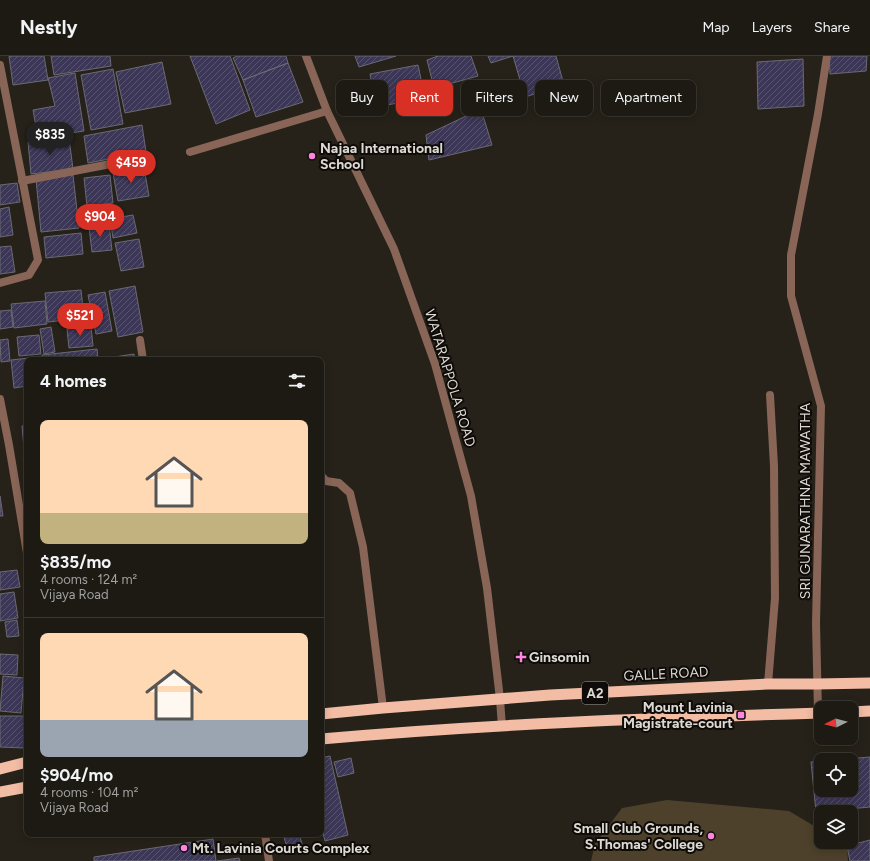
<!DOCTYPE html>
<html lang="en">
<head>
<meta charset="utf-8">
<style>
  body { margin:0; font-family:Figtree,sans-serif; background:#292721; color:#f1f3f6; height:100vh; display:flex; flex-direction:column; font-size:15px; white-space:nowrap }
  * { box-sizing:border-box; margin:0 }
  p { font-size:13px; color:#a0a1a0 }
  .icon { flex:none; width:22px; height:22px; fill:none; stroke:currentColor; stroke-width:2; stroke-linecap:round; stroke-linejoin:round }
  .map { position:relative; flex:1; overflow:hidden }
  .drawer { position:absolute; left:24px; top:301px; width:300px; height:480px; display:flex; flex-direction:column; background:#1c1a13; border-radius:8px; box-shadow:0 2px 10px #0003,0 0 0 1px #3a3833 }
  .drawer>* { flex:none }
  .guide { position:absolute; left:336px; top:24px; width:380px; height:36px; display:flex; gap:8px }
  .needle { width:26px; rotate:264deg }
  .tools { position:absolute; left:814px; top:645px; display:grid; gap:8px }
  .tools a { display:grid; place-items:center; width:44px; height:44px; border-radius:8px; background:#1c1a13; box-shadow:0 2px 10px #0003,0 0 0 1px #3a3833; font-size:20px }
  .price { position:absolute; translate:-50% -34px; padding:0 9px; border-radius:14px; background:#d93025; color:#fff; font-size:13px; line-height:26px; filter:drop-shadow(0 1px 2px #0008) }
  .price::after { content:''; position:absolute; left:50%; top:24px; width:12px; height:9px; margin-left:-6px; background:inherit; clip-path:polygon(0 0,100% 0,50% 100%) }
  .price.selected { background:#222; color:#fff }
  ul { padding:0; list-style:none }
  li { display:grid; align-content:center; gap:8px; height:212px; padding:0 16px }
  li+li { border-top:1px solid #3a3833 }
  li span { display:grid; place-items:center; height:124px; border-radius:8px; color:#555 }
  li>.icon { margin-inline-start:auto }
  span .icon { width:72px; height:72px; fill:#fffc; stroke-width:1 }
  li b { font-size:17px }
  h2 { display:flex; justify-content:space-between; align-items:center; height:48px; padding:0 16px; font-size:17px }
  .pill { padding:0 14px; border-radius:8px; background:#1c1a13; box-shadow:0 2px 10px #0003,0 0 0 1px #3a3833; font-size:14px; line-height:36px }
  .pill.selected { background:#d93025; color:#fff }
  header { display:flex; align-items:center; gap:24px; box-sizing:border-box; height:56px; padding:0 20px; background:#1c1a13; border-bottom:1px solid #3a3833 }
  header strong { font-size:19px }
  nav { display:flex; gap:22px; margin-inline-start:auto; font-size:14px }
  .map>svg:first-child { display:block }
</style>
</head>
<body>
<header>
<strong>Nestly</strong>
<nav><a>Map</a><a>Layers</a><a>Share</a></nav>
</header>
<div class="map">
<svg width="870" height="805" viewBox="0 0 870 805">
  <defs>
    <pattern id="building-hatch" width="6" height="6" patternUnits="userSpaceOnUse"><rect width="6" height="6" fill="#3d3757"/><path d="M-1 1l2-2M0 6l6-6M5 7l2-2" fill="none" stroke="#58536e"/></pattern>
  </defs>
  <rect width="100%" height="100%" fill="#262219"/>
  <!-- park -->
  <path fill="#4d412b" d="M667 744 789 755 821 774V786H840L847 790 848 805H591L595 788 622 752Z"/>
  <!-- building -->
  <path fill="url(#building-hatch)" stroke="#6b6974" d="M9 0H44L48 24 13 29Z
    M51 0H110L111 10 54 19Z
    M190 0H230L250 54 216 68Z
    M237 0H286L288 7 243 24 233 2Z
    M355 0H396L359 11Z
    M438 0H471L478 20 434 32 427 4Z
    M488 0H556L564 29 525 41 513 0 491 7Z
    M829 0H867L866 15 830 18Z
    M803 3 804 50 758 53 757 6Z
    M162 6 171 48 125 57 116 16Z
    M288 7 303 46 256 61 243 24Z
    M418 9 425 42 376 51 370 18Z
    M113 13 123 68 91 74 81 19Z
    M75 17 84 75 38 82 33 54 55 50 48 22Z
    M481 53 492 89 429 104 426 79Z
    M142 69 146 96 88 107 84 80Z
    M69 82 73 113 31 118 28 86Z
    M144 112 149 140 118 145 113 117Z
    M73 119 79 172 41 176 36 123Z
    M110 119 113 147 87 150 84 122Z
    M17 127 20 146 0 149V129Z
    M9 151 13 179 0 181V153Z
    M133 159 137 177 113 182 110 163Z
    M109 169 112 194 92 196 89 171Z
    M81 177 83 198 46 202 44 181Z
    M139 183 144 211 121 215 115 187Z
    M11 190 15 216 0 218V191Z
    M135 230 143 276 118 281 109 235Z
    M81 234 84 262 48 266 45 237Z
    M105 236 112 275 96 278 88 239Z
    M45 245 47 268 14 272 11 248Z
    M11 254 13 271 0 273V255Z
    M91 270 93 290 69 292 67 273Z
    M51 271 55 296 44 298 40 273Z
    M39 279 41 298 19 300 17 281Z
    M8 283 10 305 1 306 0 284Z
    M97 293 98 304H42V299Z
    M134 298 135 304H102L101 303Z
    M29 302V304H27V330L14 332 11 304Z
    M27 369V415H26L22 370Z
    M0 440 3 460H0Z
    M17 514 20 531 0 534V516Z
    M14 536 18 562 0 565V538Z
    M17 564 19 580 7 581 5 566Z
    M0 598 18 599 17 619 0 618Z
    M3 620 24 622 21 657 0 655Z
    M0 660H24V692L0 691Z
    M330 700 348 779 325 785 321 769V702Z
    M870 701V751L816 756 811 706 821 705V734H851V704H835Z
    M351 702 354 717 338 721 334 706Z
    M283 778H299L304 794 289 798Z
    M213 783 216 805H94V801Z
    M870 784V805H850L847 790Z
    M239 802 240 805H217Z"/>
  <g fill="none" stroke-linecap="round" stroke-linejoin="round">
    <!-- minor -->
    <path stroke="#886556" stroke-width="8" d="M0 9 38 204 29 219 0 227
      M190 96 327 55
      M22 125 121 106
      M140 284 143 304
      M0 343 9 389 27 497
      M321 419 326 425 339 427 350 437 363 491 383 652
      M768 628 775 542 774 410 770 339
      M818 657 816 567 821 350 791 240V199L818 58 827 0
      M265 778 269 805"/>
    <!-- tertiary -->
    <path stroke="#886556" stroke-width="8" d="M306 0 327 55 394 193 435 308 471 440 487 532 500 643 502 671"/>
    <!-- trunk -->
    <path stroke="#f2bca5" stroke-width="11" d="M851 656 870 655
      M321 658 383 652 550 639 768 628H817L870 627
      M321 683C487 668 654 662 821 657
      M0 713 27 706
      M0 736 27 731"/>
  </g>
  <!-- markers -->
  <g fill="#fe85e0" stroke="#0e0b08" stroke-width="1.5">
    <circle cx="312" cy="100" r="4"/>
    <path d="M519 595h4v4h4v4h-4v4h-4v-4h-4v-4h4z"/>
    <rect x="737" y="655" width="8" height="8" rx="2"/>
    <circle cx="711" cy="780" r="4"/>
    <circle cx="184" cy="792" r="4"/>
  </g>
  <g text-anchor="middle" dominant-baseline="central" stroke-width="4" stroke-linejoin="round" paint-order="stroke">
    <!-- shield labels -->
    <rect fill="#0e0b08" stroke="#9e9a95" stroke-width="1" x="582" y="626" width="26" height="22" rx="3"/>
    <g font-size="13" font-weight="bold" fill="#dcd8d2">
      <text x="595" y="637">A2</text>
    </g>
    <!-- poi labels -->
    <g font-size="14" font-weight="bold" fill="#dcd8d2" stroke="#0e0b08" text-anchor="start">
      <text x="320" y="92">Najaa International<tspan x="320" dy="16">School</tspan></text>
      <text x="529" y="601">Ginsomin</text>
      <text x="733" y="651" text-anchor="end">Mount Lavinia<tspan x="733" dy="16">Magistrate-court</tspan></text>
      <text x="703" y="772" text-anchor="end">Small Club Grounds,<tspan x="703" dy="16">S.Thomas' College</tspan></text>
      <text x="192" y="792">Mt. Lavinia Courts Complex</text>
    </g>
    <!-- street labels -->
    <g font-size="14" fill="#dcd8d2" stroke="#0e0b08">
      <text transform="translate(450 322) rotate(73)">WATARAPPOLA ROAD</text>
      <text transform="translate(805 445) rotate(-90)">SRI GUNARATHNA MAWATHA</text>
      <text transform="translate(666 618) rotate(-3)">GALLE ROAD</text>
    </g>
  </g>
</svg>
<div class="tools">
<a><svg class="needle" viewBox="-14 -14 28 28"><path d="M0-13l5 13h-10z" fill="#e53935"/><path d="M0 13l5-13h-10z" fill="#a0a1a0"/></svg></a>
<a><svg class="icon" aria-label="locate" viewBox="0 0 24 24"><circle cx="12" cy="12" r="6"/><path d="M12 2v4M12 18v4M2 12h4M18 12h4"/></svg></a>
<a><svg class="icon" aria-label="layers" viewBox="0 0 24 24"><path d="M12 4l9 5-9 5-9-5zM3 14l9 5 9-5"/></svg></a>
</div>
<b class="price selected" style="left:50px;top:100px">$835</b>
<b class="price" style="left:131px;top:128px">$459</b>
<b class="price" style="left:100px;top:182px">$904</b>
<b class="price" style="left:80px;top:281px">$521</b>
<div class="guide">
<a class="pill">Buy</a>
<a class="pill selected">Rent</a>
<a class="pill">Filters</a>
<a class="pill">New</a>
<a class="pill">Apartment</a>
</div>
<section class="drawer">
<h2>4 homes<svg class="icon" aria-label="filters" viewBox="0 0 24 24"><path d="M4 7h16M4 17h16"/><circle cx="9" cy="7" r="2"/><circle cx="15" cy="17" r="2"/></svg></h2>
<ul>
<li><span style="background:linear-gradient(#ffd9b3 75%,#c2b280 0)"><svg class="icon" aria-label="home" viewBox="0 0 24 24"><path d="M3 11l9-7 9 7M6 9v11h12V9"/></svg></span><div><b>$835/mo</b><p>4 rooms · 124 m²</p><p>Vijaya Road</p></div></li>
<li><span style="background:linear-gradient(#ffd9b3 70%,#9aa5b1 0)"><svg class="icon" aria-label="home" viewBox="0 0 24 24"><path d="M3 11l9-7 9 7M6 9v11h12V9"/></svg></span><div><b>$904/mo</b><p>4 rooms · 104 m²</p><p>Vijaya Road</p></div></li>
</ul>
</section>
</div>
</body>
</html>
